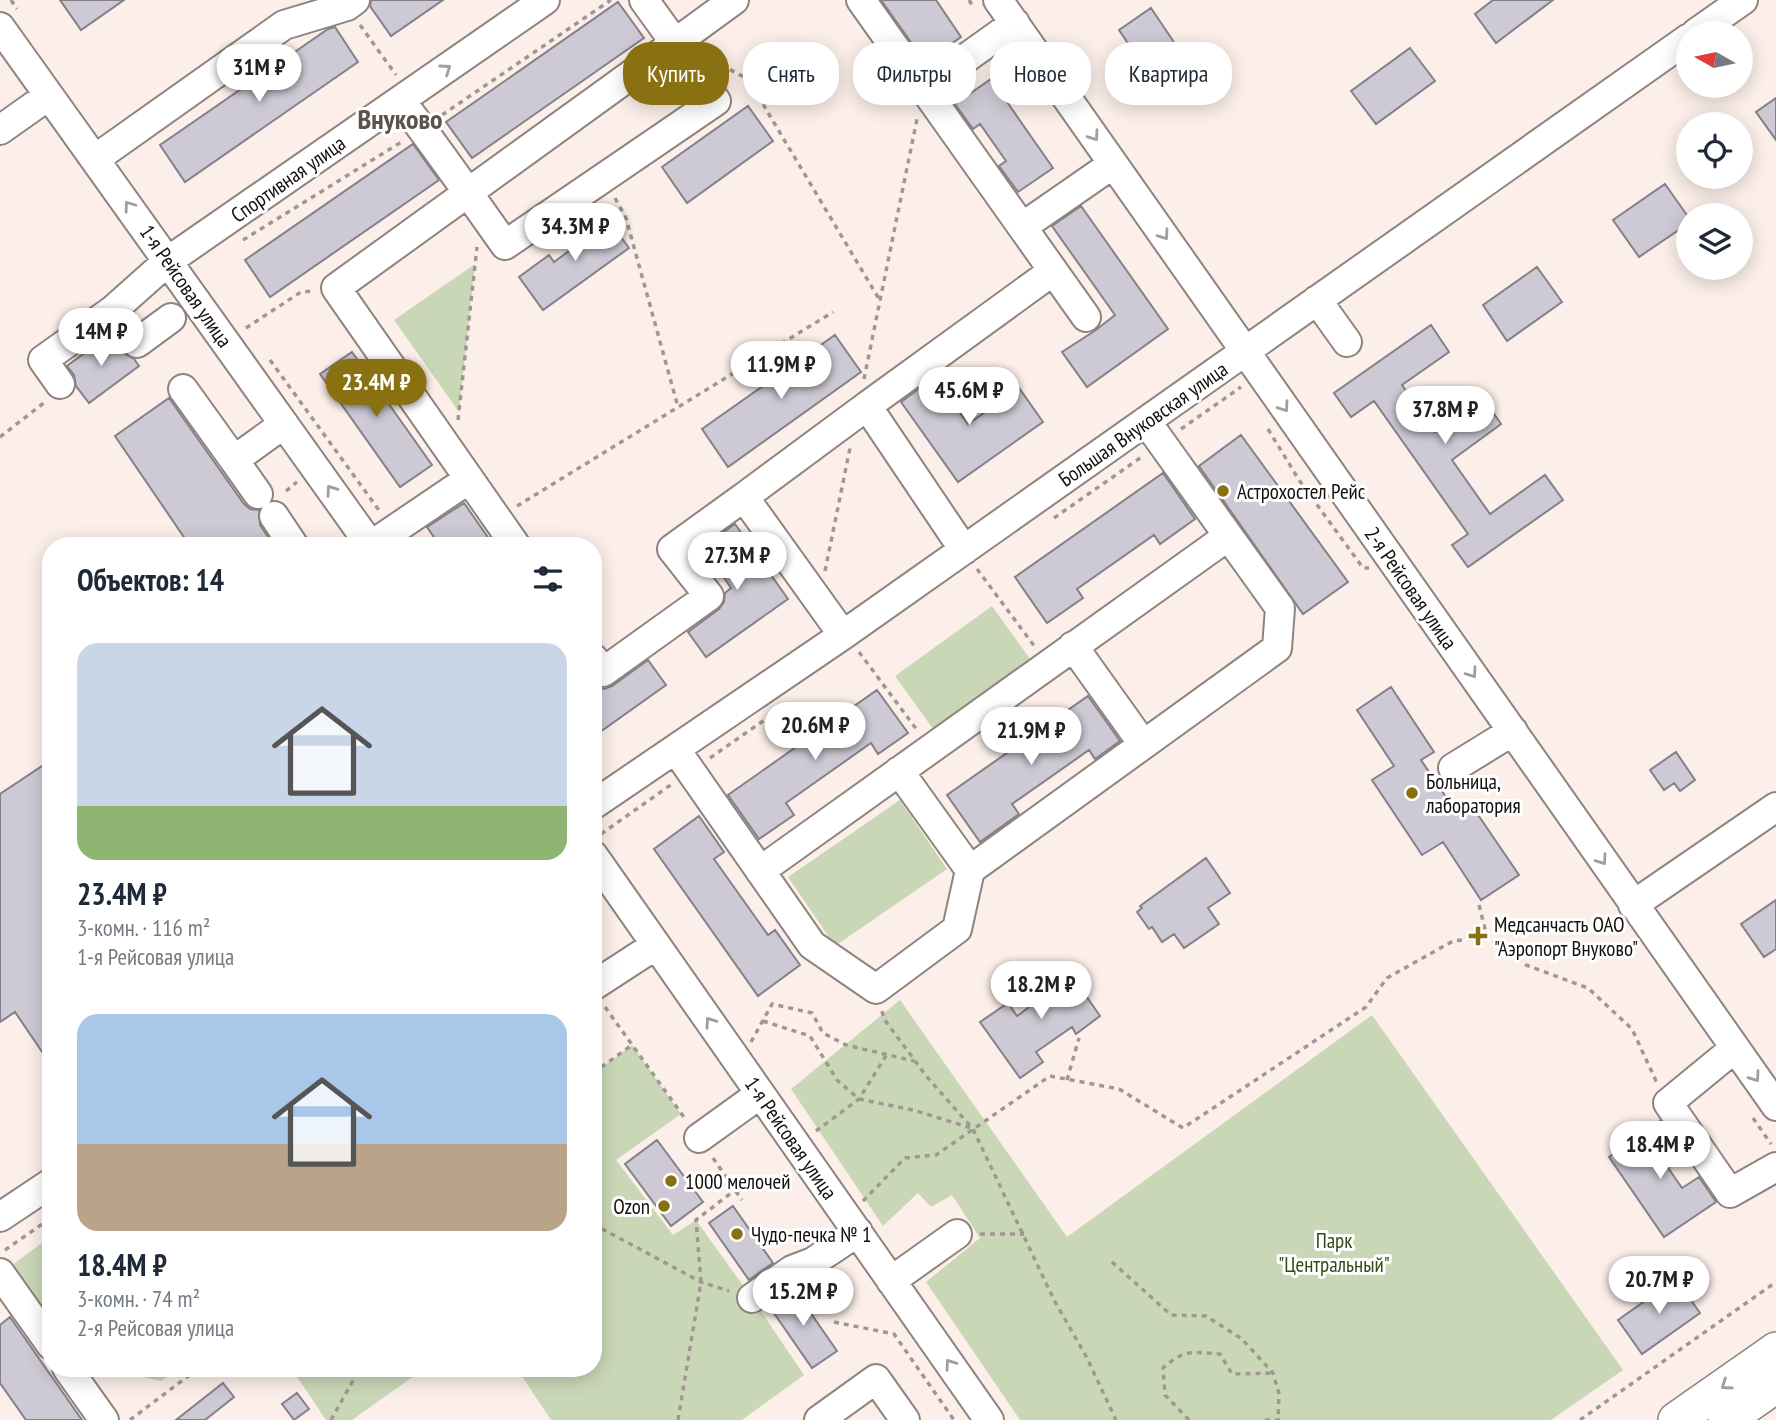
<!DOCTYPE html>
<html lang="ru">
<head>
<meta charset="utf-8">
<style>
  body { margin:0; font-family:"PT Sans Narrow",sans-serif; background:#f6f6f7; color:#1f2937; height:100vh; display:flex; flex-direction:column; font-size:26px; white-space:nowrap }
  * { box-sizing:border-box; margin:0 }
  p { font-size:23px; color:#747a83 }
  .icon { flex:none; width:38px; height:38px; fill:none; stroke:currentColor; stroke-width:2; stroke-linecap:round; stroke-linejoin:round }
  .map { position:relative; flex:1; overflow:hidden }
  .details { position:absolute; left:42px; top:537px; width:560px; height:840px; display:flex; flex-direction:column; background:#fff; border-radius:28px; box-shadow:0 4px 18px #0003 }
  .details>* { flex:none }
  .banner { position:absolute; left:623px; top:42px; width:665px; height:63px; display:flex; gap:14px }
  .needle { width:46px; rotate:279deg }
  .fabs { position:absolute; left:1676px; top:21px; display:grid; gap:14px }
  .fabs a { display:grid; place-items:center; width:77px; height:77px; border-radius:50%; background:#fff; box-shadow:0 4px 18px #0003; font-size:35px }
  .price { position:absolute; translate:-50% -60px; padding:0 16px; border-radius:24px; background:#fff; color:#222; font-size:23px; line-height:46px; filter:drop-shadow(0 2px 4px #0008) }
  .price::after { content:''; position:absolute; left:50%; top:42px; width:21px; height:16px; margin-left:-10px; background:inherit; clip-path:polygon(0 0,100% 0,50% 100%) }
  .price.current { background:#897011; color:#fff }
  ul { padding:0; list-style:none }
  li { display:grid; align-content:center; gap:14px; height:371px; padding:0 35px }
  li span { display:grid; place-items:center; height:217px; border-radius:21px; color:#555 }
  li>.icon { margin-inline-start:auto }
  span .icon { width:126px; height:126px; fill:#fffc; stroke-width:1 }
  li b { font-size:30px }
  h2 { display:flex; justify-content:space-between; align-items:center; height:84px; padding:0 35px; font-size:30px }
  .tag { padding:0 24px; border-radius:28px; background:#fff; box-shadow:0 4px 18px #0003; font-size:24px; line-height:63px }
  .tag.current { background:#897011; color:#fff }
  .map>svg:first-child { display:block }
</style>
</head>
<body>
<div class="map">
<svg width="1776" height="1420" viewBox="0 0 1776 1420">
  <rect width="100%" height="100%" fill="#fcefe9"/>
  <!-- green -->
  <path fill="#cad7b7" d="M475 264 459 412 394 320Z
    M992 606 1033 663 936 733 895 676Z
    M900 800 947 869 835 946 788 877Z
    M900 1000 1067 1237 1372 1015 1623 1370 1551 1420H1020L926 1282 980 1238 952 1195 931 1207 918 1193 883 1226 791 1089Z
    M632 1045 681 1114 616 1160 673 1235 696 1220 752 1298 804 1375 742 1420H551L517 1369 593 1368V1074Z
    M51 1236V1325L7 1269Z
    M108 1369H178L161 1381Z
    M292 1369H424L352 1420H326Z"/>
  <!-- building -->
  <path fill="#cecad5" stroke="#84808a" stroke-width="2" d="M60 0H124L81 30Z
    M371 0H443L391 36 370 6Z
    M881 0H936L961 37 925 62Z
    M1493 0H1553L1496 43 1475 14Z
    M618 2 644 38 472 158 446 122Z
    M1151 8 1194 72 1175 85 1167 74 1154 82 1119 30Z
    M335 27 358 62 185 182 160 145 328 29Z
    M1410 48 1435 81 1376 124 1351 91Z
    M991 79 1053 168 1018 192 999 166 1006 161 980 124 973 129 955 104Z
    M1776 98V140L1756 112Z
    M748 106 773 141 687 203 662 167Z
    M413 144 439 180 270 297 245 260Z
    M1665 184 1689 218V223L1639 257 1613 220Z
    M1081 206 1168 329 1087 387 1062 352 1096 330 1115 315 1052 226Z
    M604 214 629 248 543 310 519 277 549 255 554 262 584 240 578 233Z
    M1537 267 1562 302 1507 341 1483 305Z
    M1431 325 1449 352 1402 385 1435 432 1483 398 1501 424 1452 460 1490 514 1545 475 1563 500 1468 567 1452 545 1468 534 1374 401 1351 417 1334 393Z
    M110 334 124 353 134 359 139 366 89 403 76 386 74 375 67 366Z
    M835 335 861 372 728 467 702 429Z
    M352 352 432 465 400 487 320 374Z
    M935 377 968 424 1019 388 1043 422 958 482 901 402Z
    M169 398 244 504 250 509 259 510 260 525 274 546H190L115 436Z
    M1241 435 1348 582 1303 614 1199 466Z
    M1163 473 1195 519 1160 544 1154 535 1077 589 1083 598 1047 623 1015 577Z
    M464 503 494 546H440L427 527Z
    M735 524 788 599 706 657 688 632 719 609 724 602 725 593 731 588 703 547Z
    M648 660 666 685 593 737V687L604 689 612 686Z
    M1391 687 1434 752 1421 760 1458 815 1472 806 1519 875 1481 900 1443 842 1422 855 1372 780 1394 766 1357 710Z
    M877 690 908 733 878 754 871 743 786 803 794 815 759 839 728 795Z
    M1088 696 1120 741 1095 759 1089 750 1012 804 1019 814 980 842 947 795Z
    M1676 752 1695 780 1680 791 1674 783 1664 790 1650 770Z
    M51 760V1065L15 1012 0 1022V794Z
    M699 816 724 852 714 859 768 935 775 930 800 965 758 996 654 849Z
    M1206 858 1230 893 1208 908 1219 924 1184 948 1174 934 1162 942 1152 927 1149 929 1137 912 1142 908 1140 906Z
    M1776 900V949L1764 957 1741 924Z
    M1064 964 1100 1016 1076 1034 1072 1027 1036 1052 1043 1062 1020 1078 980 1022 1008 1003 1017 1016 1048 993 1040 981Z
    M1660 1121 1678 1147 1662 1159 1682 1188 1699 1177 1716 1202 1664 1237 1609 1157Z
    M657 1140 703 1202 671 1226 625 1164Z
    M733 1206 773 1263 749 1280 709 1223Z
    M1676 1279 1700 1313 1642 1354 1618 1320Z
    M794 1289 837 1351 812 1368 769 1306Z
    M10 1317 82 1420H26L0 1383V1325Z
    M223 1383 234 1397 205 1420H176Z
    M297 1393 309 1409 294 1420 282 1404Z"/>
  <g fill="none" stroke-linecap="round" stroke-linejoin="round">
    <defs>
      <path id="minor" d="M644 0 675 43 734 0
        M861 0 1086 317
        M998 0 1776 1106
        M0 27 371 546
        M1696 33 1743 0
        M923 89 1015 23
        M401 101C437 148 471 197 505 245L716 101 675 43 336 288 516 546
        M0 130 48 96
        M95 159 284 25 347 6 355 0
        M1022 227 1113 164
        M1317 300 1347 342
        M113 310 137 343 171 318
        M60 384 43 360 113 310 168 261 545 0
        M183 389 234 460
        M867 406 1053 271
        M258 494 234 460 284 424
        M274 516 294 546
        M370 546 469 479
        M843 635 744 497 867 406 964 550
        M1073 646 1143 744
        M593 658 603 672 709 596 672 549 744 497
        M676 750 812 945 876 989 957 929 970 870 1277 648 1280 608 1146 421
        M1453 768 1513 731
        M899 771 970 870
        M593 805 843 635 1689 38
        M593 855 989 1420
        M760 871 1227 537
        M1633 905 1776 807
        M593 986 656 945
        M1735 1048 1668 1103 1730 1193 1776 1167
        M699 1138 760 1094
        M0 1217 51 1183
        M0 1273 51 1345
        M891 1281 957 1234
        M752 1298 792 1270 813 1262 858 1232
        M67 1368 104 1420
        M819 1420 876 1379 905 1420"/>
      <path id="major" d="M1676 1420 1776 1350
        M1726 1420 1776 1385"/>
    </defs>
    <!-- minor casing -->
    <use href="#minor" stroke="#8e837e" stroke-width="32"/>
    <!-- major casing -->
    <use href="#major" stroke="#8e837e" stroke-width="38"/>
    <!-- path -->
    <path stroke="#a09792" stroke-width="3.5" stroke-dasharray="5 5" stroke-linecap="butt" d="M11 0 17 9
      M969 0 974 8
      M360 25 396 75
      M721 65 748 79 879 299
      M442 115 611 0
      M615 198 626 218 678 407
      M243 240 403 141
      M246 328 301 292 313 291
      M270 360 381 513
      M864 379 917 119
      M458 420 477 247
      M1181 429 1241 387
      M1268 429 1299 480 1363 568H1369
      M0 437 45 402
      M286 491 297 482
      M517 506 833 312
      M1054 518 1143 456
      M977 569 1035 647
      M825 571 850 448
      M859 652 917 730
      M710 758 773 714
      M601 834 672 784
      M1479 905 1487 937 1526 965 1588 988 1632 1029 1657 1083
      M605 1007 686 1120
      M882 1011 884 1019 927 1077 973 1129 1054 1300 1086 1356 1116 1420
      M763 1021 810 1036 837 1080 859 1099 913 1110 971 1128
      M751 1042 772 1004 812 1013 823 1033 846 1045 914 1061
      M593 1073 632 1045
      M1067 1080 1079 1038
      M1753 1118 1771 1144
      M816 1131 859 1099 887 1054
      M713 1158 742 1200
      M863 1201 905 1158 936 1155 1050 1076 1119 1089 1183 1128 1366 1007 1387 978 1453 941 1487 937
      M593 1224 701 1282 729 1291
      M980 1234H1024
      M5 1250 51 1218
      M1112 1262 1171 1315 1206 1316 1242 1339 1273 1373 1279 1394 1278 1420
      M834 1322 894 1334 954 1420
      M130 1420 199 1368
      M331 1420 360 1368
      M678 1420 701 1282 696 1220 735 1190
      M1189 1420 1165 1395 1163 1368C1184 1349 1192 1352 1220 1354L1232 1374 1272 1373
      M1265 1420H1281
      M1580 1420 1776 1282"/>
    <!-- minor -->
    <use href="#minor" stroke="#fff" stroke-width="28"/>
    <!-- major -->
    <use href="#major" stroke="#fff" stroke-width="35"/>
  </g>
  <!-- one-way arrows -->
  <defs><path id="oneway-chevron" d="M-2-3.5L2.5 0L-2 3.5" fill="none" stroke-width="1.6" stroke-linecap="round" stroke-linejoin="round" transform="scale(1.75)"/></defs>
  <g stroke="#a19f9e">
    <use href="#oneway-chevron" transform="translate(446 69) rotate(-35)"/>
    <use href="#oneway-chevron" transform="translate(1094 136) rotate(55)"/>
    <use href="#oneway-chevron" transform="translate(129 206) rotate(-126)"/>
    <use href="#oneway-chevron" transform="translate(1164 235) rotate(55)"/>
    <use href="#oneway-chevron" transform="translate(1284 407) rotate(55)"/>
    <use href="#oneway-chevron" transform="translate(331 490) rotate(-125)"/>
    <use href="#oneway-chevron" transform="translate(1472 673) rotate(55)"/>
    <use href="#oneway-chevron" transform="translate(1602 860) rotate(55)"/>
    <use href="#oneway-chevron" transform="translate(710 1022) rotate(-125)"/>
    <use href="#oneway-chevron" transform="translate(1755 1077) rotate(55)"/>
    <use href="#oneway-chevron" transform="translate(950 1364) rotate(-125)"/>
    <use href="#oneway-chevron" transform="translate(1726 1385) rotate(145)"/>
  </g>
  <!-- markers -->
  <g fill="#897011" stroke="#fff" stroke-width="2.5">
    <circle cx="1223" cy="491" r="7"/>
    <circle cx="1412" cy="793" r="7"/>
    <path d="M1474.5 925.5h7v7h7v7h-7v7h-7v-7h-7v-7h7z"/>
    <circle cx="671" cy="1181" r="7"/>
    <circle cx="664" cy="1206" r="7"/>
    <circle cx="737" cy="1234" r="7"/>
  </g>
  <g text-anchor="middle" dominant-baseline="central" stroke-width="6" stroke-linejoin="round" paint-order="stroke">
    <!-- street labels -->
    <g font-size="21" fill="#130f0d" stroke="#fff">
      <text transform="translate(288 179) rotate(-35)">Спортивная улица</text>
      <text transform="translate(186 286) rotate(55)">1-я Рейсовая улица</text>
      <text transform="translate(1143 424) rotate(-35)">Большая Внуковская улица</text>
      <text transform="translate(1411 588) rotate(55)">2-я Рейсовая улица</text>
      <text transform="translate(791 1138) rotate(55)">1-я Рейсовая улица</text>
    </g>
    <!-- poi labels -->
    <g font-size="21" fill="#130f0d" stroke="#fff" text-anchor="start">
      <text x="1237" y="491">Астрохостел Рейс</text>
      <text x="1426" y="781">Больница,<tspan x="1426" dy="24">лаборатория</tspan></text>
      <text x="1494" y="924">Медсанчасть ОАО<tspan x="1494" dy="24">"Аэропорт Внуково"</tspan></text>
      <text x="685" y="1181">1000 мелочей</text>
      <text x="650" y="1206" text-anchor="end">Ozon</text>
      <text x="751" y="1234">Чудо-печка № 1</text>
    </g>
    <!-- park labels -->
    <g font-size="21" fill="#364814" stroke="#fff">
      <text x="1334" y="1240">Парк<tspan x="1334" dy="24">"Центральный"</tspan></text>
    </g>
    <!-- district labels -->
    <g font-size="28" font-weight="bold" fill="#5c514c" stroke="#fff">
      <text x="400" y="118">Внуково</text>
    </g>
  </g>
</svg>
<div class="fabs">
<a><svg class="needle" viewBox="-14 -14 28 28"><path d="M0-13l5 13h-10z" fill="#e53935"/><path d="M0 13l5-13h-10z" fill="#747a83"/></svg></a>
<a><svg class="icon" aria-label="locate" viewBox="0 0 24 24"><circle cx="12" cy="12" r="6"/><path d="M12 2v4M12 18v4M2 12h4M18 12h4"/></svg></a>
<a><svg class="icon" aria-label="layers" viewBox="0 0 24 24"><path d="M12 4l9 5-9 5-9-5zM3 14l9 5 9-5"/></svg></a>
</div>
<b class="price" style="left:259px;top:104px">31M ₽</b>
<b class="price" style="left:575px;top:263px">34.3M ₽</b>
<b class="price" style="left:101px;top:368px">14M ₽</b>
<b class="price" style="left:781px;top:401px">11.9M ₽</b>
<b class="price current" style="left:376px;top:419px">23.4M ₽</b>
<b class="price" style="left:969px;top:427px">45.6M ₽</b>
<b class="price" style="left:1445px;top:446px">37.8M ₽</b>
<b class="price" style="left:737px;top:592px">27.3M ₽</b>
<b class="price" style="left:815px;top:762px">20.6M ₽</b>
<b class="price" style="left:1031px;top:767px">21.9M ₽</b>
<b class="price" style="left:1041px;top:1021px">18.2M ₽</b>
<b class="price" style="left:1660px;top:1181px">18.4M ₽</b>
<b class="price" style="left:1659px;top:1316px">20.7M ₽</b>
<b class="price" style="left:803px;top:1328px">15.2M ₽</b>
<div class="banner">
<a class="tag current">Купить</a>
<a class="tag">Снять</a>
<a class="tag">Фильтры</a>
<a class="tag">Новое</a>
<a class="tag">Квартира</a>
</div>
<section class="details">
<h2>Объектов: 14<svg class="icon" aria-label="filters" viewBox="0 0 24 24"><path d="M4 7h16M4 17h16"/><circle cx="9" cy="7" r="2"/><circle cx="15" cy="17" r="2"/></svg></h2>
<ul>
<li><span style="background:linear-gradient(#c9d6e8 75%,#8fb573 0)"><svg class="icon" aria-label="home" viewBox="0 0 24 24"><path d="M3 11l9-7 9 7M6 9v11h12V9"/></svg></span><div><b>23.4M ₽</b><p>3-комн. · 116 m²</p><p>1-я Рейсовая улица</p></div></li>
<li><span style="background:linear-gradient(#a9c7e8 60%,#b9a48a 0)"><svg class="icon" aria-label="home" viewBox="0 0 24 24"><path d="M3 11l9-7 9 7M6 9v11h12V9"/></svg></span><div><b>18.4M ₽</b><p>3-комн. · 74 m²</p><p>2-я Рейсовая улица</p></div></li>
</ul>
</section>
</div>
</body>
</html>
